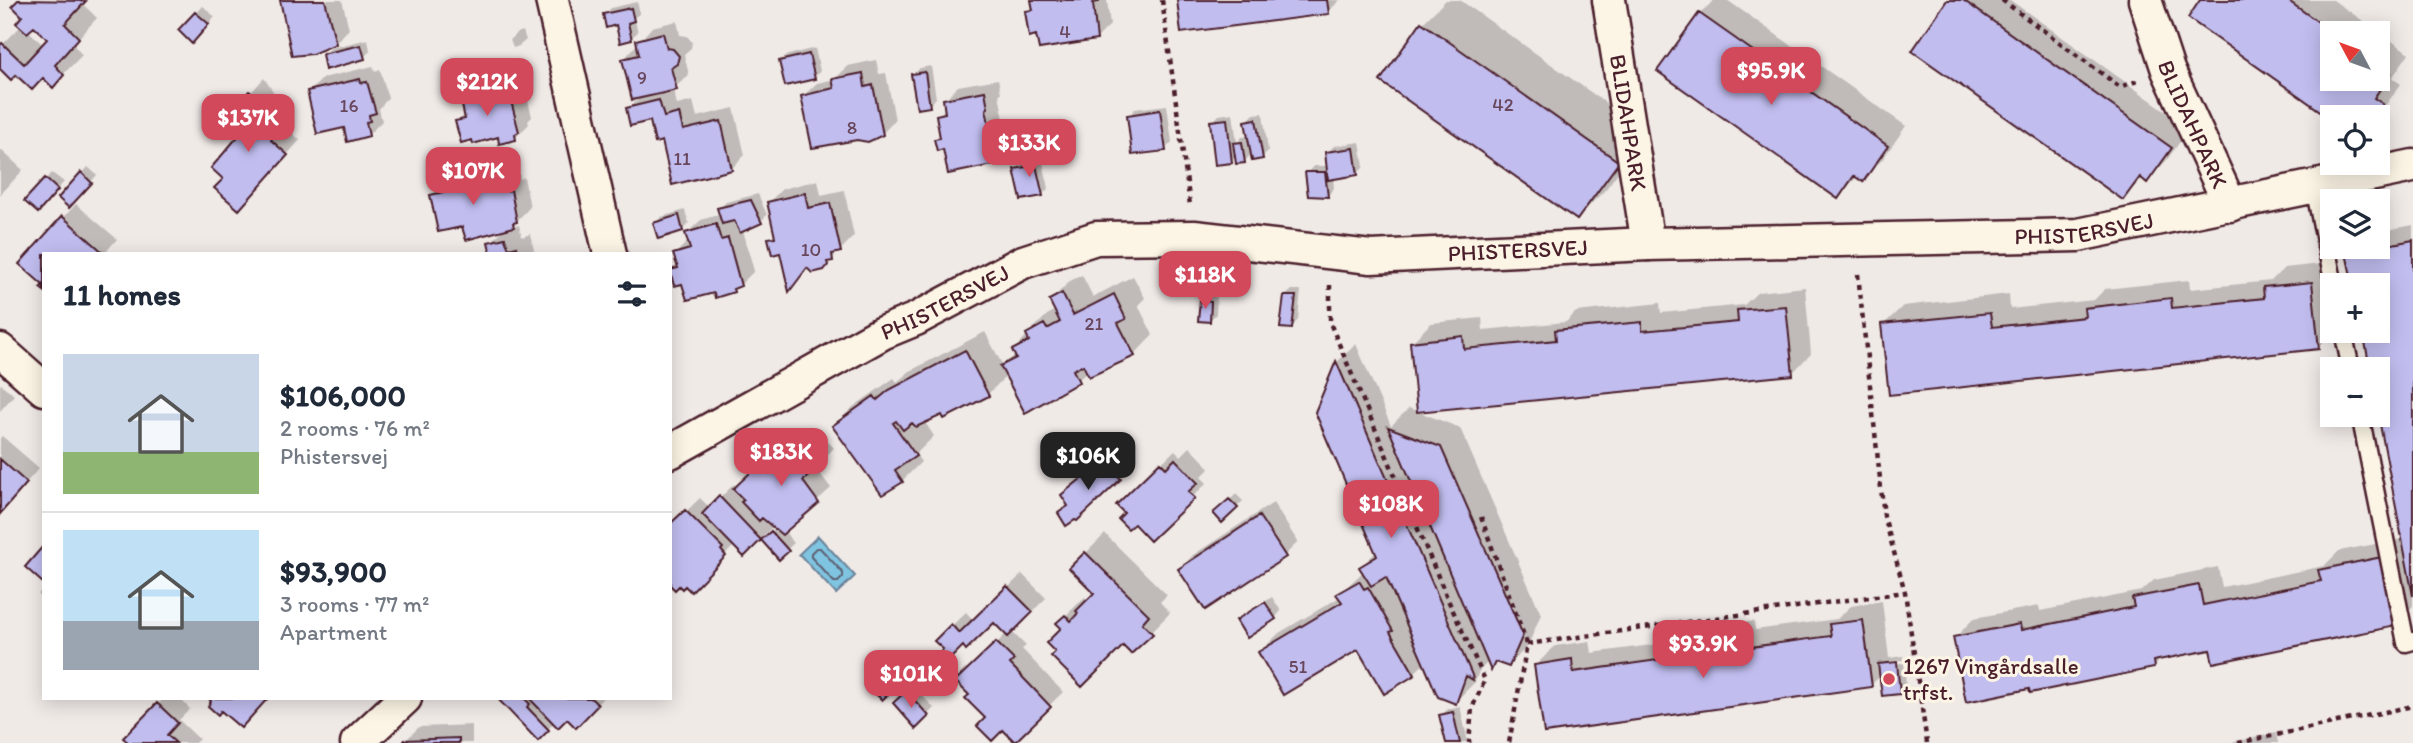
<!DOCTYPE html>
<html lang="en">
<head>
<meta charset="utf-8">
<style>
  body { margin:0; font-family:Itim,sans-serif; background:#f6f6f7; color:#1f2937; height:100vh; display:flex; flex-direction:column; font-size:26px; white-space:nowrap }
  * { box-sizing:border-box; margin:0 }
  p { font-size:23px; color:#747a83 }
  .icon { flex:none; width:38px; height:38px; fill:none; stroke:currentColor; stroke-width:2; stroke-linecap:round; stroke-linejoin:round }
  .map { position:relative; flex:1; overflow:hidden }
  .panel { position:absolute; left:42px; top:252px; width:630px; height:448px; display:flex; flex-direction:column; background:#fff; border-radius:0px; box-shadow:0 4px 18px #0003 }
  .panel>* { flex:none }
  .needle { width:46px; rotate:311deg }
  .buttons { position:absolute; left:2320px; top:21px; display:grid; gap:14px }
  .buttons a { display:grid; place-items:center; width:70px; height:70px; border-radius:0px; background:#fff; box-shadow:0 4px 18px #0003; font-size:35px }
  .price { position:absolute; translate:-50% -60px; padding:0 16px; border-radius:14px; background:#d1495b; color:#fff; font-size:23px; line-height:46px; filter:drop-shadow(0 2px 4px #0008) }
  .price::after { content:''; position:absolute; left:50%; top:42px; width:21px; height:16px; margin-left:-10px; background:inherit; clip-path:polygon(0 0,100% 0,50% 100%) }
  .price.selected { background:#222; color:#fff }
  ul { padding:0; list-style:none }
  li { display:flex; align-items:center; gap:21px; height:175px; padding:0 21px }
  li+li { border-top:2px solid #e0e1e3 }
  li span { display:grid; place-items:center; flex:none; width:196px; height:140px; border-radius:0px; color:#555 }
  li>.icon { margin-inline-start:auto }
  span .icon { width:84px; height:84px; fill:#fffc; stroke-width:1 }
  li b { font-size:30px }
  h2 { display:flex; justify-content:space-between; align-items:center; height:84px; padding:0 21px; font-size:30px }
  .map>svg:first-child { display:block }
</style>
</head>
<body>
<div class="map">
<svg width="2413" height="743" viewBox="0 0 2413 743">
  <rect width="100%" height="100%" fill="#f0eae7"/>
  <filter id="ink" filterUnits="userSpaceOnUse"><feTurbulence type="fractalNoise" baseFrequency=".0143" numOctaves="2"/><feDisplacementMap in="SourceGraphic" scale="14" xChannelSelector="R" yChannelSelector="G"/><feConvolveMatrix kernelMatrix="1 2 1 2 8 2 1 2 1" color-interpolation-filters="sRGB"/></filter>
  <g filter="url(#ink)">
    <!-- water -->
    <path fill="#7fc4e0" stroke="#6a8298" stroke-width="2" d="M818 536 855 576 836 594 799 554Z"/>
    <!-- shadow -->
    <path fill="#0003" fill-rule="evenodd" d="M20 0H87L83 4 97 18 73 44 82 55 53 85 44 76 16 73 0 67V47L22 25 24 16 14 6ZM34 25 49 39 43 45 28 30Z
      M282 0H342L349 29 335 43Z
      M1033 0H1107L1110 25 1097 38 1027 12 1034 5Z
      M1179 0H1340L1328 12Z
      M1446 0H1460L1647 132 1606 189 1577 218 1423 23Z
      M1714 0H1727L1906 126 1882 160 1862 179 1858 176 1838 196 1700 14Z
      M1950 0H2010L2190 128 2166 161 2147 181 2143 178 2123 198Z
      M2202 0H2333L2409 53 2392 78 2401 84 2377 117H2333ZM2333 33H2378V79H2333Z
      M637 2 640 13 634 18 638 32 631 38 617 23 605 15 611 8Z
      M203 6 215 17 192 41 181 30Z
      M677 21 680 35 687 36 692 42 691 48 684 54 689 75 673 89 677 105 693 101 697 117 734 108 745 155 731 169 663 139 652 119 628 109 641 97 624 59 652 27Z
      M523 31 526 40 519 46 513 48 510 40 517 33Z
      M368 39 370 51 364 57 324 54 331 48Z
      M815 48 820 71 814 78 781 61 788 55Z
      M876 60 879 74 886 73 895 120 882 134 857 138 803 96 817 83 835 79 848 66Z
      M373 66 375 71 380 69 388 98 379 109 382 121 368 135 345 126 309 92 323 78Z
      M931 66 936 98 929 105 913 75 920 68Z
      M507 75 510 88 524 84 532 117 528 121 529 124 515 138 499 135 457 122 466 114 462 97 475 83Z
      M264 78 290 117 283 125 300 140 252 194 225 179 242 134 243 112 238 107Z
      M998 79 1001 93 999 95 1010 148 996 162 944 147 936 140 941 135 938 116 946 108 944 100 958 86Z
      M1167 105 1172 142 1165 149 1129 116 1135 109Z
      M1233 113 1237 143 1242 137 1250 136 1247 121 1254 114 1263 113 1268 151 1262 157 1252 153 1245 161 1237 156 1231 161 1212 122 1219 115Z
      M1360 142 1364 167 1357 174 1333 177 1334 188 1328 195 1307 173 1314 166H1329L1327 153 1334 146Z
      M1039 146 1049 188 1042 195 1016 170 1023 163 1027 162 1025 154 1032 148Z
      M0 149 23 170 0 195Z
      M487 157 493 180 519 174 520 179 524 177 530 207 511 227 519 225 522 237 530 234 535 254H492L490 243 505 228 463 225 432 196 447 182 446 177 460 163Z
      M88 167 97 175 76 199 82 174Z
      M52 173 64 182 44 204 46 179Z
      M818 180 821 195 844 190 854 236 823 268H809L790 289 781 251 770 239 776 233 769 202 782 189Z
      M758 194 767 215 761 221 743 230 754 271 740 285 733 291 715 290 684 282 672 271 678 264 675 254 689 240 687 233 701 220 721 214 719 209 726 202ZM731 215 739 226 735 227Z
      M76 204 117 239 104 254H44L22 264Z
      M685 210 689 223 682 230 655 224 661 217Z
      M2413 225V606L2395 624 2212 648 2163 657 2153 667 2031 687 1955 638 1974 618 2039 606 2040 611 2142 591 2154 580 2218 567 2222 587 2324 566 2339 551 2402 539 2378 369H2372L2364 331H2378V285H2355L2348 254 2355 247H2378V232Z
      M2330 263 2334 331 2318 347 1883 325 1903 306 2009 294 2010 309 2094 300 2105 289 2189 280 2190 289 2271 281 2284 268Z
      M1082 275 1093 297 1133 276 1145 298 1138 305 1153 335 1134 355 1088 371 1078 380 1026 411 1007 375 988 394 924 421 934 436 916 454 921 462 902 481 834 426 853 407 894 378 897 382 910 371 985 332 1003 366 1016 354 1014 350 1028 334 1047 315 1056 310 1051 300 1070 281Z
      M1805 287 1811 354 1792 373 1418 410 1412 342 1431 323 1482 318 1483 330 1566 322 1576 312 1660 303 1661 313 1744 305 1758 292Z
      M1292 290H1301L1298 320 1292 327 1285 296Z
      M1208 295 1217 296 1216 314 1209 321 1202 301Z
      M1356 344 1391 426 1409 408 1460 428 1541 614 1528 646 1509 665 1498 661 1492 668 1489 661 1479 671 1475 682 1455 702 1425 663 1414 673 1384 691 1359 648 1260 652 1279 633 1340 597 1339 594 1364 571 1361 567 1377 551 1317 412 1337 362Z
      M1 384 14 395 0 411V385Z
      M814 427 834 448 815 467 831 488 784 531 794 543 779 557 762 538 744 554 735 545 691 589 685 584 670 527 700 498 710 508 734 484 737 488 788 439 795 446ZM773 526 776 528 764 539 762 537Z
      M2 436 39 468 0 513V438Z
      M1190 447 1210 468 1201 477 1207 483 1150 538 1118 505 1175 450 1181 456Z
      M1117 449 1133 465 1077 519 1060 513 1069 504 1063 496Z
      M1236 494 1243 501 1223 521 1216 514Z
      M1273 503 1298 542 1285 555 1180 569 1193 555Z
      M1105 534 1167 595 1160 602 1170 613 1131 652 1123 644 1058 652 1063 628 1058 623 1085 597 1089 601 1096 593 1071 568Z
      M1022 574 1046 598 1012 632 1026 646 1022 649 1063 692 1015 739 1003 727 987 718 971 695 958 681 1007 633 994 620 963 644 945 649 936 641 966 612 974 621Z
      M44 588V600L38 594Z
      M1272 597 1281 611 1275 618 1238 621Z
      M1882 601 1889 658 1903 656V660L1890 661V664L1904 663 1906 685 1900 692 1881 675 1871 685 1545 731 1536 665 1555 646 1590 641 1592 653 1674 642 1685 631 1754 621 1755 630 1837 619 1851 606Z
      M886 669 898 682 882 697 870 685Z
      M913 686 934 708 916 726 895 703Z
      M164 698H179L190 709 179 720 199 739 195 743H131L126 738Z
      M500 698H603L576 726 567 717 555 722 538 739Z
      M1460 706 1468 742 1448 743 1441 716 1448 709Z
      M472 725V743H406V740L419 727Z
      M2276 733 2278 743H2230Z"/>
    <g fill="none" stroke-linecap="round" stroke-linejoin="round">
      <!-- shore -->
      <path stroke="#5f6173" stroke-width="2" d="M816 548H820L843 573V577L838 582H834L811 557V553Z"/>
    </g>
    <!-- building -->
    <path fill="#c1bdef" stroke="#4a1f2b" stroke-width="2" d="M18 0 86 1 65 24 79 38 55 65 64 75 53 88 43 78 32 90 16 75 11 80 0 69V45L2 43 24 64 47 39 34 27 27 33 16 23 22 16 12 6Z
      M280 0H325L336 44 312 54 292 56Z
      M1031 0H1099V2L1093 3 1097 40 1039 49 1036 35 1029 37 1025 11 1033 10Z
      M1177 0H1327L1329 14 1181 33Z
      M1947 0H1963L2172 148 2147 183 2140 177 2123 200 1912 51Z
      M2200 0H2287L2334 33 2333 79H2378V64L2391 73 2374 98 2383 104 2374 117H2333V120L2188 18Z
      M631 8 634 21 628 23 632 40 620 43 616 25 606 28 603 14Z
      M195 12 209 24 192 44 178 30Z
      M1699 13 1888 146 1863 182 1854 176 1838 199 1657 71Z
      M1421 22 1619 162 1577 220 1380 81Z
      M663 33 667 48 673 49 679 56 677 64 671 68 677 90 632 100 622 59 639 55 636 40Z
      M361 45 365 59 325 70 322 54Z
      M809 54 815 79 785 86 779 61Z
      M925 72 930 107 917 109 911 74Z
      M863 73 865 87 873 85 883 135 868 142 857 140 812 148 801 96 834 88 832 79Z
      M360 79 361 83 367 82 376 113 369 115 370 121 366 122 369 136 347 142 344 128 317 134 307 91Z
      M493 88 496 100 510 97 519 132 515 134 516 140 499 144 498 137 473 144 472 140 461 143 455 121 465 119 460 96Z
      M249 91 256 96 277 132 271 140 288 155 239 210 214 188 223 179 211 168 240 134 229 124 240 112 235 107Z
      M985 91 988 108 986 109 997 164 948 174 943 149 937 151 934 139 940 138 936 115 945 113 943 99Z
      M659 100 664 117 679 113 683 130 721 121 732 170 672 185 662 141 655 143 650 121 630 126 626 108Z
      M1160 110 1166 151 1132 155 1127 115Z
      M1227 119 1232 163 1215 165 1210 121Z
      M1256 119 1263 159 1252 161 1245 121Z
      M1242 142 1245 163 1236 164 1233 143Z
      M1354 148 1358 175 1328 180 1325 152Z
      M1033 152 1043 196 1021 200 1014 169 1026 167 1023 154Z
      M474 169 480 192 505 186 506 191 511 190 517 222 513 223 514 227 466 240 462 227 438 232 430 195 448 191 444 176Z
      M81 172 92 183 69 208 58 198Z
      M1305 172H1325L1328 197 1308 196Z
      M45 178 58 190 38 213 24 201Z
      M805 193 808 208 830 203 841 252 832 254 833 261 827 262 828 265 824 270 812 273 807 268 789 292 780 253 772 255 768 238 775 237 767 202Z
      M751 200 762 223 740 233 734 221 722 224 717 208Z
      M679 215 683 231 658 239 653 223Z
      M62 216 105 254H44V291L40 288 43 285 19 264Z
      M716 224 721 240 728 238 741 286 733 289 734 292 715 298 714 293 687 300 682 284 674 286 670 270 678 268 673 254 690 249 685 233Z
      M505 238 509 249 517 247 519 254H491L488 242Z
      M2413 240V596L2378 414V369H2370L2363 331H2378V285H2353L2346 253Z
      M2312 282 2319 349 1889 395 1881 324 1990 313 1992 327 2085 317 2084 308 2171 298 2172 308 2264 298 2263 287Z
      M1062 293 1073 315 1114 294 1126 319 1118 323 1135 356 1089 377 1083 365 1073 370 1079 382 1025 413 1000 366 1016 358 1012 350 1029 341 1026 334 1044 324 1047 329 1060 322 1049 300Z
      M1284 296H1296L1292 329 1280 328Z
      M1200 300 1211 302 1210 322 1198 321Z
      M1786 306 1793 375 1417 412 1410 342 1463 336 1464 349 1556 340 1555 330 1642 322V331L1738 322 1737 310Z
      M965 350 989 396 944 419 942 415 916 427 912 423 903 430 896 421 893 423 916 456 895 470 903 482 882 495 832 426 874 396 877 400 889 390Z
      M1336 361 1472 675 1473 680 1466 676 1456 704 1438 697 1386 577 1371 586 1359 567 1377 556 1315 412Z
      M1388 427 1441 447 1523 635 1509 667 1495 662 1491 671Z
      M799 440 822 463 803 481 819 503 782 535 762 518 759 521 741 502 744 500 733 489 773 451 780 459Z
      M0 459 27 483 0 514Z
      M1175 459 1198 483 1188 492 1195 498 1150 541 1134 524 1128 529 1118 519 1124 513 1116 505 1160 462 1166 468Z
      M1103 461 1121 479 1077 521 1075 520 1066 526 1058 513 1068 506 1061 495Z
      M719 496 761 540 744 557 702 514Z
      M1229 499 1238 508 1222 523 1213 513Z
      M685 510 723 548 721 550 726 556 691 592 685 586 682 589 679 586 675 590 670 585V524Z
      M1259 516 1286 557 1205 610 1178 569Z
      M771 531 789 551 779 560 761 540Z
      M44 545V584L25 567Z
      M1085 552 1149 615 1142 623 1153 634 1131 654 1123 646 1082 687 1051 656 1055 652 1046 643 1061 628 1056 623 1065 615 1071 621 1078 613 1076 611 1094 593 1069 568Z
      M2382 557 2396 626 2213 663 2210 650 2153 661 2154 668 2030 693 2029 689 1966 702 1953 637 2020 624 2021 630 2134 607 2132 598 2199 585 2203 605 2321 581 2318 570Z
      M1359 581 1364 589 1368 587 1393 631 1390 632 1415 675 1384 694 1358 650 1283 695 1258 652 1342 602 1336 594Z
      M1007 586 1033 612 1008 637 994 623 966 650 963 646 947 662 939 654 943 649 934 641 951 624 959 633Z
      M1265 602 1276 619 1247 638 1236 620Z
      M1863 620 1872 687 1544 733 1534 665 1572 659 1573 672 1665 659 1664 649 1735 640 1736 649 1831 636 1829 624Z
      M996 642 1014 660 1010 664 1051 707 1015 742 1003 730 992 741 977 726 985 718 965 698 969 695 955 681Z
      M1897 662 1900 694 1882 696 1878 664Z
      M879 674 893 690 882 700 867 685Z
      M906 691 929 716 916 729 893 703Z
      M208 698H268L241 728 221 711 218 715 208 706 211 701Z
      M497 698H524L530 704 527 707 549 730 538 741Z
      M529 698H591L598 705 576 728 567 719 558 728Z
      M157 703 178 723 167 735 176 743H129L123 738Z
      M1453 712 1460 743H1446L1439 715Z
      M459 738V743H404V740Z"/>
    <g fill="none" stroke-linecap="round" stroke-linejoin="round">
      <defs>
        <path id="service" d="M2314 187 2334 285
          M2343 331 2351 369
          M2360 415 2406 643 2413 641"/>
        <g id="minor">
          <path d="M552 0 610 254"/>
          <path id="s1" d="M1609 0 1648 244"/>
          <path id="s2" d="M2145 0 2168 70 2230 205"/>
          <path d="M0 350 44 389"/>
          <path id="s3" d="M670 452 882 333 916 319 1023 262 1096 238 1194 237 1371 257 1648 244 2078 235 2413 166"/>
          <path d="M357 743 405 698"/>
        </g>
      </defs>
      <!-- service casing -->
      <use href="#service" stroke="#4a1f2b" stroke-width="21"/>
      <!-- minor casing -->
      <use href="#minor" stroke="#4a1f2b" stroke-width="37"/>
      <!-- path -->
      <path stroke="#4a1f2b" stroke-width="4.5" stroke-dasharray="5 5" stroke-linecap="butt" d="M1162 0 1190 205
        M2002 0 2120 87 2137 81
        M1858 274 1884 516 1905 592 1927 743
        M1330 285V323L1449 602 1485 680 1472 708 1469 743
        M1481 517 1527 644 1509 743
        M1527 644 1905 592
        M2238 743 2413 706"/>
      <!-- service -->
      <use href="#service" stroke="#fcf5e5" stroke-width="16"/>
      <!-- minor -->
      <use href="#minor" stroke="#fcf5e5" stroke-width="32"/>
    </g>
  </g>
  <!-- markers -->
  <circle fill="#d1495b" stroke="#fcf5e5" stroke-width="2.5" cx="1889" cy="679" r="7"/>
  <g text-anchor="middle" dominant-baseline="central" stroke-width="6" stroke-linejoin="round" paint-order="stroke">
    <!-- number labels -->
    <g font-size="19" fill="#68465c">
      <text x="1065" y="31">4</text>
      <text x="642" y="77">9</text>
      <text x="1503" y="104">42</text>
      <text x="349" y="105">16</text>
      <text x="852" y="127">8</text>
      <text x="682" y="158">11</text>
      <text x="811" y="249">10</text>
      <text x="1094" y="323">21</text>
      <text x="1298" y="666">51</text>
    </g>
    <!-- street labels -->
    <g font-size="23" fill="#4a1f2b" stroke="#fcf5e5">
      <text stroke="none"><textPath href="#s1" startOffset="124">BLIDAHPARK</textPath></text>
      <text stroke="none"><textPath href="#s2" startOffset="133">BLIDAHPARK</textPath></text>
      <text stroke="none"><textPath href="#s3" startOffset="1468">PHISTERSVEJ</textPath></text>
      <text stroke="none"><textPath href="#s3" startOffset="901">PHISTERSVEJ</textPath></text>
      <text stroke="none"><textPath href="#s3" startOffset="313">PHISTERSVEJ</textPath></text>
    </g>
    <!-- poi labels -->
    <g font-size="23" fill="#4a1f2b" stroke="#fcf5e5" text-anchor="start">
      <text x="1903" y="666">1267 Vingårdsalle<tspan x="1903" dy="26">trfst.</tspan></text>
    </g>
  </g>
</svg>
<div class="buttons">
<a><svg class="needle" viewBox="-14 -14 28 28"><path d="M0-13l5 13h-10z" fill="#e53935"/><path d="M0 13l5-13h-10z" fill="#747a83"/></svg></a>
<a><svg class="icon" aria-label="locate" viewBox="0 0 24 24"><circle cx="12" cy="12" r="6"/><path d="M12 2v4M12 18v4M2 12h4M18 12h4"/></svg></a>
<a><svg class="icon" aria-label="layers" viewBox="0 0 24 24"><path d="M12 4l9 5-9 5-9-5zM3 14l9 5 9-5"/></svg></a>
<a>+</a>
<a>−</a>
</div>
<b class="price" style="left:1771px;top:107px">$95.9K</b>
<b class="price" style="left:487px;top:118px">$212K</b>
<b class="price" style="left:248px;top:154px">$137K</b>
<b class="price" style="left:1029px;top:179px">$133K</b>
<b class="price" style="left:473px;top:207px">$107K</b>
<b class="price" style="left:1205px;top:311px">$118K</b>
<b class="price" style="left:781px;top:488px">$183K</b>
<b class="price selected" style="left:1088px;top:492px">$106K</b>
<b class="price" style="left:1391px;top:540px">$108K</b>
<b class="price" style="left:1703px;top:680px">$93.9K</b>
<b class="price" style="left:911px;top:710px">$101K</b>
<section class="panel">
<h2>11 homes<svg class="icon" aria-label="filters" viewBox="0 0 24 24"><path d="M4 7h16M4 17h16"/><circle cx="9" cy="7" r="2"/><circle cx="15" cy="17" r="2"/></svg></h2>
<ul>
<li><span style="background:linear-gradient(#c9d6e8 70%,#8fb573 0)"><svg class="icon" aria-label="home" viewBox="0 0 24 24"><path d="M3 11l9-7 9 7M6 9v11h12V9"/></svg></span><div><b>$106,000</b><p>2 rooms · 76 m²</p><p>Phistersvej</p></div></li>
<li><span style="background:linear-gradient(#bfe0f5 65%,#9aa5b1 0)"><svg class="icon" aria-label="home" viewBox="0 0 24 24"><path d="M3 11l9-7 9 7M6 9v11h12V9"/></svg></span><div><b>$93,900</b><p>3 rooms · 77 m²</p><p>Apartment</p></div></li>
</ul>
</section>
</div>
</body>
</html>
